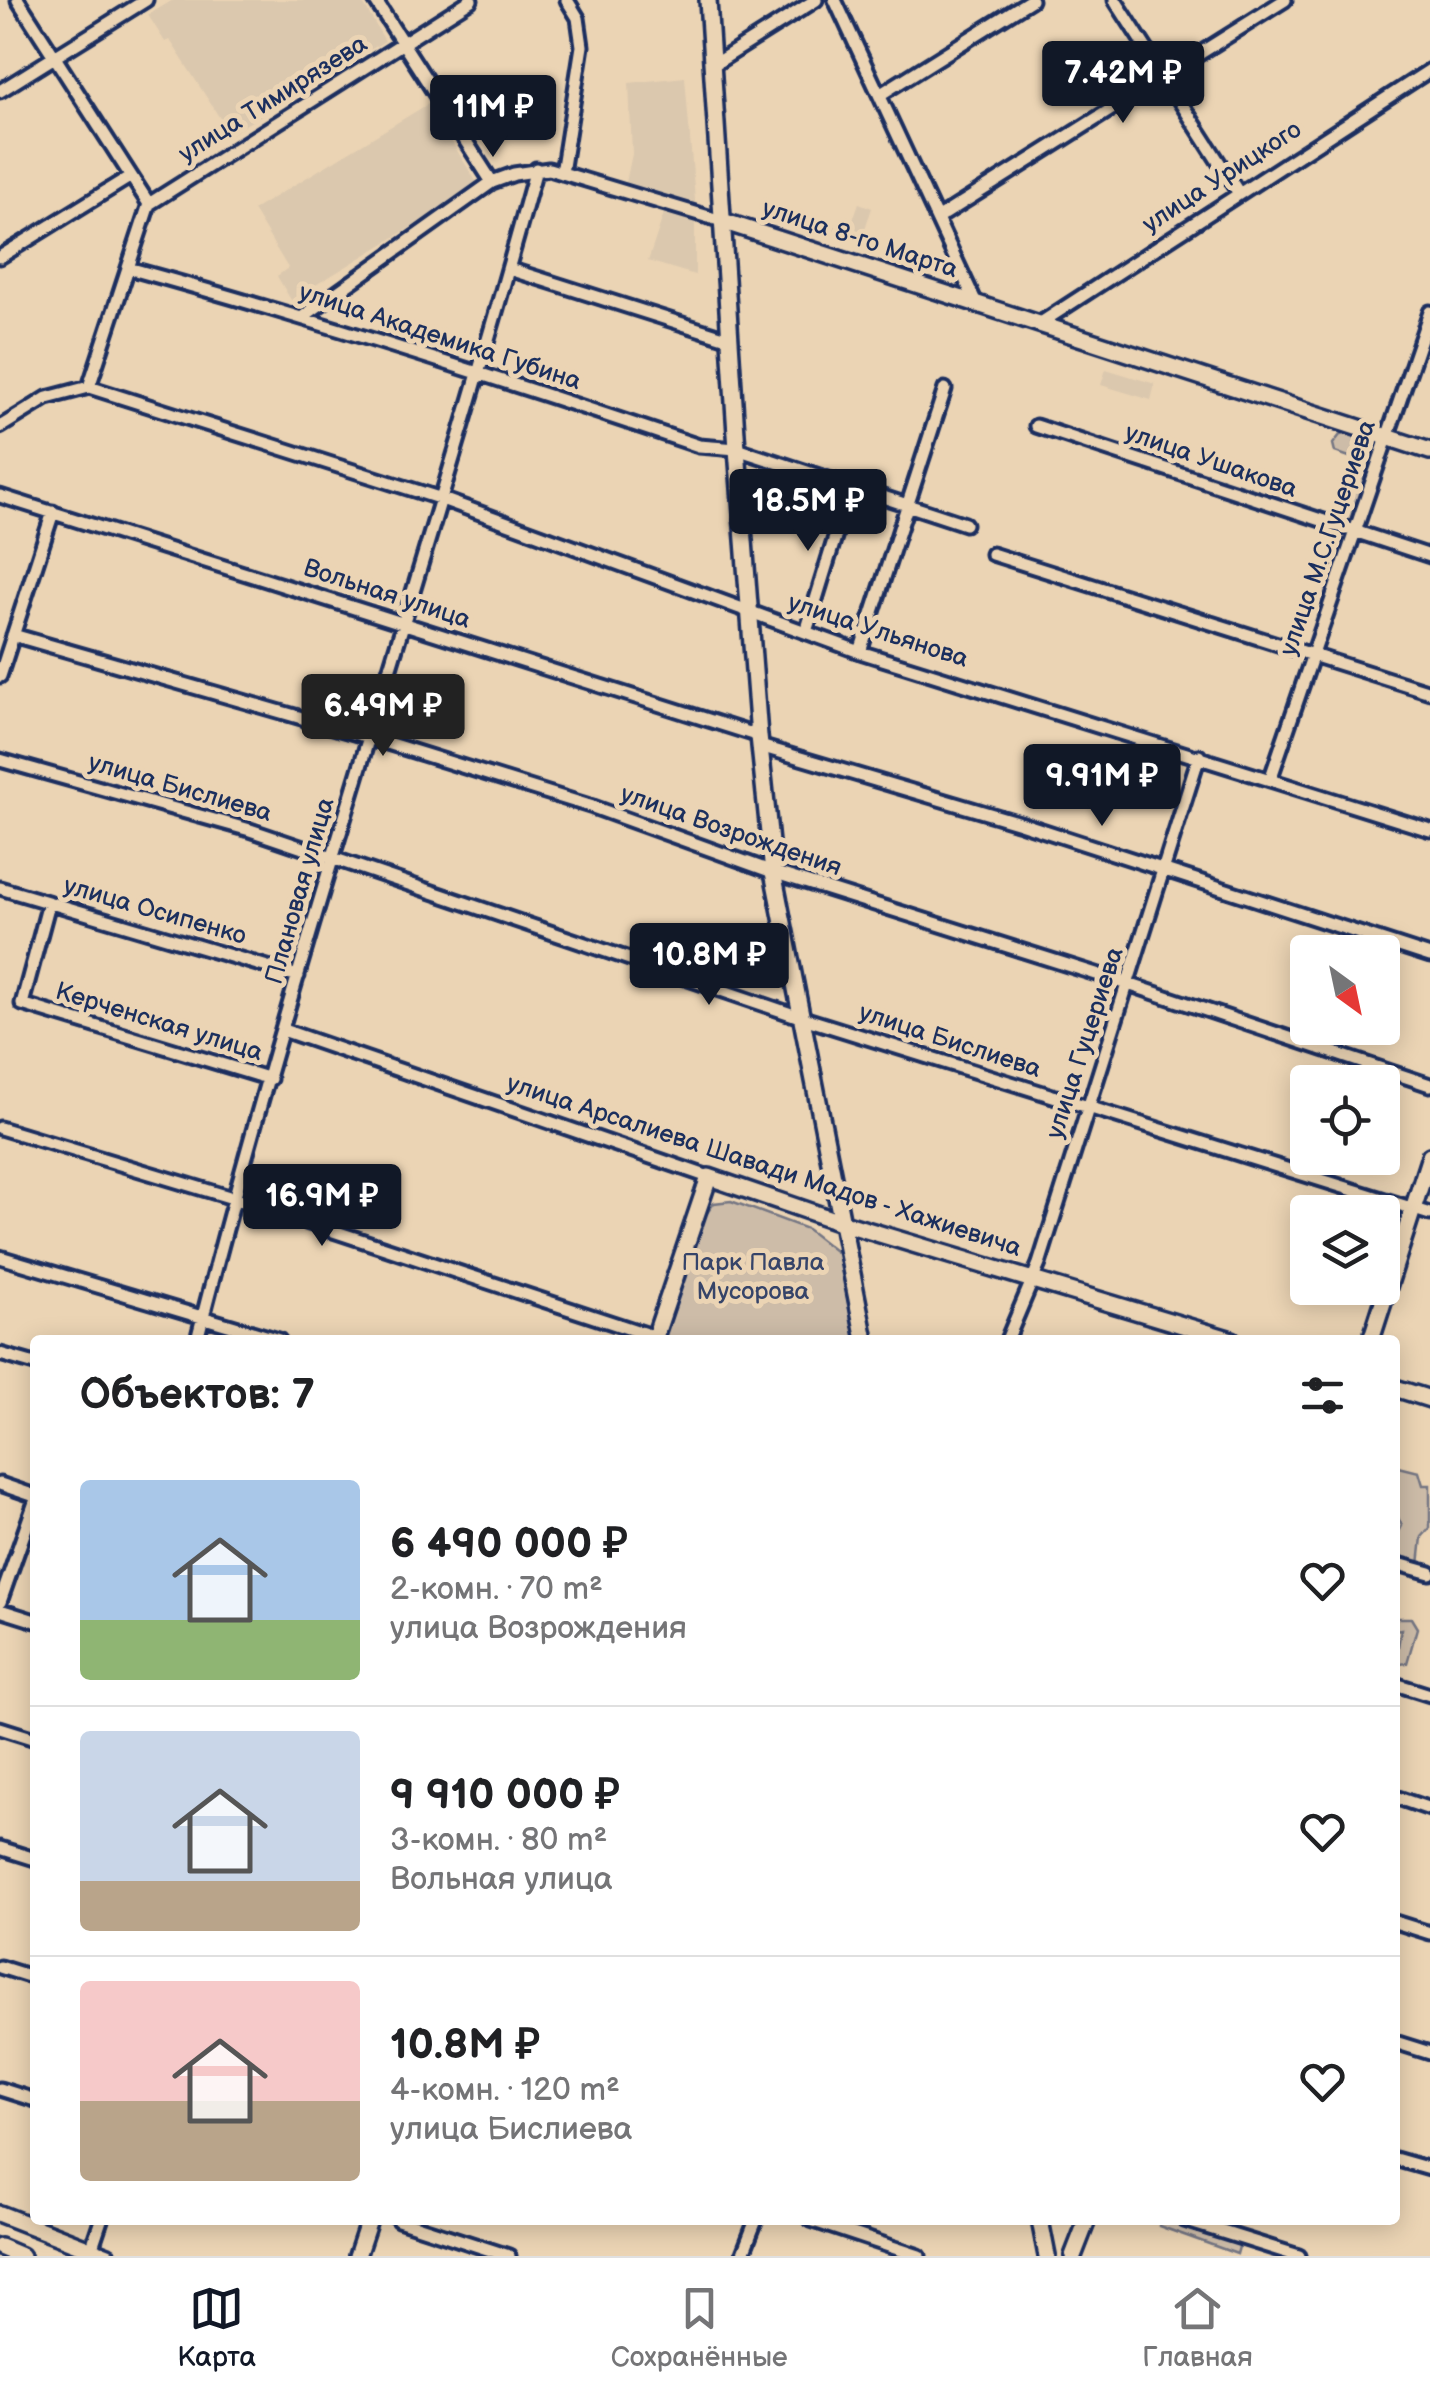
<!DOCTYPE html>
<html lang="ru">
<head>
<meta charset="utf-8">
<style>
  body { margin:0; font-family:"Balsamiq Sans",sans-serif; background:#f6f6f6; color:#202124; height:100vh; display:flex; flex-direction:column; font-size:38px; white-space:nowrap }
  * { box-sizing:border-box; margin:0 }
  p { font-size:32px; color:#757577 }
  .icon { flex:none; width:55px; height:55px; fill:none; stroke:currentColor; stroke-width:2; stroke-linecap:round; stroke-linejoin:round }
  .map { position:relative; flex:1; overflow:hidden }
  .panel { position:absolute; left:30px; top:1335px; width:1370px; height:890px; display:flex; flex-direction:column; background:#fff; border-radius:10px; box-shadow:0 5px 25px #0003 }
  .panel>* { flex:none }
  .needle { width:65px; rotate:147deg }
  .buttons { position:absolute; left:1290px; top:935px; display:grid; gap:20px }
  .buttons a { display:grid; place-items:center; width:110px; height:110px; border-radius:10px; background:#fff; box-shadow:0 5px 25px #0003; font-size:50px }
  .price { position:absolute; translate:-50% -85px; padding:0 22px; border-radius:10px; background:#111827; color:#fff; font-size:32px; line-height:65px; filter:drop-shadow(0 2px 5px #0008) }
  .price::after { content:''; position:absolute; left:50%; top:60px; width:30px; height:22px; margin-left:-15px; background:inherit; clip-path:polygon(0 0,100% 0,50% 100%) }
  .price.on { background:#222; color:#fff }
  ul { padding:0; list-style:none }
  li { display:flex; align-items:center; gap:30px; height:250px; padding:0 50px }
  li+li { border-top:2px solid #e0e0e0 }
  li span { display:grid; place-items:center; flex:none; width:280px; height:200px; border-radius:10px; color:#555 }
  li>.icon { margin-inline-start:auto }
  span .icon { width:120px; height:120px; fill:#fffc; stroke-width:1 }
  li b { font-size:42px }
  h2 { display:flex; justify-content:space-between; align-items:center; height:120px; padding:0 50px; font-size:42px }
  .tabs { display:flex; justify-content:space-around; align-items:center; height:140px; border-top:2px solid #e0e0e0; background:#fff; font-size:28px; color:#757577 }
  .tabs a { display:grid; justify-items:center; gap:5px }
  .tabs .on { color:#111827 }
  .map>svg:first-child { display:block }
</style>
</head>
<body>
<div class="map">
<svg width="1430" height="2256" viewBox="0 0 1430 2256">
  <rect width="100%" height="100%" fill="#ebd4b4"/>
  <filter id="ink" filterUnits="userSpaceOnUse"><feTurbulence type="fractalNoise" baseFrequency=".01" numOctaves="2"/><feDisplacementMap in="SourceGraphic" scale="20" xChannelSelector="R" yChannelSelector="G"/><feConvolveMatrix kernelMatrix="1 2 1 2 8 2 1 2 1" color-interpolation-filters="sRGB"/></filter>
  <g filter="url(#ink)">
    <!-- built -->
    <path fill="#dbc8ae" d="M173 0H361L385 41 230 134 170 40 165 42 148 15Z
      M685 77 695 200V275L648 261 668 201 625 187 632 154 629 83Z
      M428 104 479 186 291 300 277 276 288 268 253 210Z
      M859 203 872 208 860 243 833 234 836 224 850 228Z
      M1106 369 1155 384 1151 400 1101 385Z"/>
    <!-- green -->
    <path fill="#cdbca8" stroke="#747683" stroke-width="2.5" d="M1351 434 1375 449 1376 454 1350 526 1341 525V520L1358 460 1335 452 1333 444 1340 435Z
      M748 473H757L762 477 760 524 755 527 748 522 745 500Z
      M731 1201 807 1229 839 1254 855 1340H664L702 1220 714 1203Z
      M1395 1466 1419 1472 1423 1485H1430V1528L1422 1537 1419 1565 1395 1560V1539L1402 1526 1395 1511Z
      M1395 1618H1411L1417 1628 1407 1663 1395 1665 1401 1629 1395 1630Z
      M1159 2220H1171L1240 2243 1237 2254 1159 2226Z"/>
    <g fill="none" stroke-linecap="round" stroke-linejoin="round">
      <defs>
        <path id="street" d="M18 0 149 204
          M375 0 492 182
          M835 0 976 303
          M1115 0 1238 192
          M713 65 816 0
          M0 91 146 0
          M881 94 1031 0
          M562 173 582 46 578 18 567 0
          M149 204 471 0
          M938 218 1285 0
          M0 257 131 176
          M128 268C321 321 510 382 699 446L737 449 965 524
          M509 269 730 339
          M304 316 492 182 514 174 549 169 722 221
          M1039 324 1430 70
          M89 387 149 204
          M1036 426 1430 556
          M0 427 47 398 89 387 442 499 860 652 1430 830
          M0 496 759 736
          M992 554 1430 692
          M806 632 850 488
          M13 635 368 737 593 807 773 872 1128 984 1430 1085
          M860 652 945 389
          M0 676 53 512
          M760 746 1020 823 1430 956
          M0 760 250 830 800 1017 1430 1214
          M1270 780 1430 312
          M0 888 298 976
          M49 903 22 1004 270 1079
          M283 1030 709 1177
          M0 1128 236 1199 655 1337
          M0 1257 279 1340
          M197 1340C297 946 429 561 536 169
          M1007 1340 1039 1264 1199 756
          M0 1354 35 1364
          M0 1484 35 1496
          M1395 1563 1430 1573
          M0 1602 35 1502
          M0 1610 35 1621
          M1395 1684 1430 1695
          M0 1728 35 1739
          M1395 1797 1430 1809
          M0 1848 35 1859
          M1395 1922 1430 1933
          M0 1967 35 1978
          M1395 2042 1430 2053
          M0 2089 35 2100
          M1395 2159 1430 2169
          M398 2220 509 2256
          M811 2220 919 2256
          M1184 2220 1299 2256
          M89 2256 101 2220
          M742 2256 756 2220"/>
        <path id="secondary" d="M708 0 737 449 759 736 773 872 865 1340
          M722 221 1430 451
          M654 1340 709 1177 840 1222 1232 1340
          M1371 1340 1430 1156
          M1395 1388 1430 1399
          M0 2214 108 2256
          M1040 2220 1047 2256
          M0 2247 21 2256
          M357 2256 369 2220
          M1073 2256 1087 2220"/>
      </defs>
      <!-- street casing -->
      <use href="#street" stroke="#1b2f5e" stroke-width="19"/>
      <!-- secondary casing -->
      <use href="#secondary" stroke="#1b2f5e" stroke-width="22"/>
      <!-- street -->
      <use href="#street" stroke="#ebd4b4" stroke-width="11"/>
      <!-- secondary -->
      <use href="#secondary" stroke="#ebd4b4" stroke-width="15"/>
    </g>
  </g>
  <g text-anchor="middle" dominant-baseline="central" stroke-width="10" stroke-linejoin="round" paint-order="stroke">
    <!-- street labels -->
    <g font-size="25" fill="#1b2f5e" stroke="#ebd4b4">
      <text transform="translate(273 99) rotate(-32)">улица Тимирязева</text>
      <text transform="translate(1222 177) rotate(-33)">улица Урицкого</text>
      <text transform="translate(860 239) rotate(18)">улица 8-го Марта</text>
      <text transform="translate(440 337) rotate(18)">улица Академика Губина</text>
      <text transform="translate(1211 461) rotate(19)">улица Ушакова</text>
      <text transform="translate(1328 538) rotate(-71)">улица М.С.Гуцериева</text>
      <text transform="translate(387 594) rotate(18)">Вольная улица</text>
      <text transform="translate(878 631) rotate(18)">улица Ульянова</text>
      <text transform="translate(180 788) rotate(16)">улица Бислиева</text>
      <text transform="translate(731 831) rotate(19)">улица Возрождения</text>
      <text transform="translate(300 891) rotate(-74)">Плановая улица</text>
      <text transform="translate(155 911) rotate(16)">улица Осипенко</text>
      <text transform="translate(159 1022) rotate(17)">Керченская улица</text>
      <text transform="translate(950 1041) rotate(18)">улица Бислиева</text>
      <text transform="translate(1085 1043) rotate(-72)">улица Гуцериева</text>
      <text transform="translate(764 1166) rotate(18)">улица Арсалиева Шавади Мадов - Хажиевича</text>
    </g>
    <!-- park labels -->
    <g font-size="25" fill="#364469" stroke="#ebd4b4">
      <text x="753" y="1262">Парк Павла<tspan x="753" dy="29">Мусорова</tspan></text>
    </g>
  </g>
</svg>
<div class="buttons">
<a><svg class="needle" viewBox="-14 -14 28 28"><path d="M0-13l5 13h-10z" fill="#e53935"/><path d="M0 13l5-13h-10z" fill="#757577"/></svg></a>
<a><svg class="icon" aria-label="locate" viewBox="0 0 24 24"><circle cx="12" cy="12" r="6"/><path d="M12 2v4M12 18v4M2 12h4M18 12h4"/></svg></a>
<a><svg class="icon" aria-label="layers" viewBox="0 0 24 24"><path d="M12 4l9 5-9 5-9-5zM3 14l9 5 9-5"/></svg></a>
</div>
<b class="price" style="left:1123px;top:126px">7.42M ₽</b>
<b class="price" style="left:493px;top:160px">11M ₽</b>
<b class="price" style="left:808px;top:554px">18.5M ₽</b>
<b class="price on" style="left:383px;top:759px">6.49M ₽</b>
<b class="price" style="left:1102px;top:829px">9.91M ₽</b>
<b class="price" style="left:709px;top:1008px">10.8M ₽</b>
<b class="price" style="left:322px;top:1249px">16.9M ₽</b>
<section class="panel">
<h2>Объектов: 7<svg class="icon" aria-label="filters" viewBox="0 0 24 24"><path d="M4 7h16M4 17h16"/><circle cx="9" cy="7" r="2"/><circle cx="15" cy="17" r="2"/></svg></h2>
<ul>
<li><span style="background:linear-gradient(#a9c7e8 70%,#8fb573 0)"><svg class="icon" aria-label="home" viewBox="0 0 24 24"><path d="M3 11l9-7 9 7M6 9v11h12V9"/></svg></span><div><b>6 490 000 ₽</b><p>2-комн. · 70 m²</p><p>улица Возрождения</p></div><svg class="icon" aria-label="heart" viewBox="0 0 24 24"><path d="M12 20l-8-8c-3-5 5-10 8-4 3-6 11-1 8 4z"/></svg></li>
<li><span style="background:linear-gradient(#c9d6e8 75%,#b9a48a 0)"><svg class="icon" aria-label="home" viewBox="0 0 24 24"><path d="M3 11l9-7 9 7M6 9v11h12V9"/></svg></span><div><b>9 910 000 ₽</b><p>3-комн. · 80 m²</p><p>Вольная улица</p></div><svg class="icon" aria-label="heart" viewBox="0 0 24 24"><path d="M12 20l-8-8c-3-5 5-10 8-4 3-6 11-1 8 4z"/></svg></li>
<li><span style="background:linear-gradient(#f6c9c9 60%,#b9a48a 0)"><svg class="icon" aria-label="home" viewBox="0 0 24 24"><path d="M3 11l9-7 9 7M6 9v11h12V9"/></svg></span><div><b>10.8M ₽</b><p>4-комн. · 120 m²</p><p>улица Бислиева</p></div><svg class="icon" aria-label="heart" viewBox="0 0 24 24"><path d="M12 20l-8-8c-3-5 5-10 8-4 3-6 11-1 8 4z"/></svg></li>
</ul>
</section>
</div>
<nav class="tabs">
<a class="on"><svg class="icon" aria-label="map" viewBox="0 0 24 24"><path d="M3 6l6-2 6 2 6-2v14l-6 2-6-2-6 2zM9 4v14M15 6v14"/></svg>Карта</a>
<a><svg class="icon" aria-label="saved" viewBox="0 0 24 24"><path d="M7 4h10v16l-5-4-5 4z"/></svg>Сохранённые</a>
<a><svg class="icon" aria-label="home" viewBox="0 0 24 24"><path d="M3 11l9-7 9 7M6 9v11h12V9"/></svg>Главная</a>
</nav>
</body>
</html>
